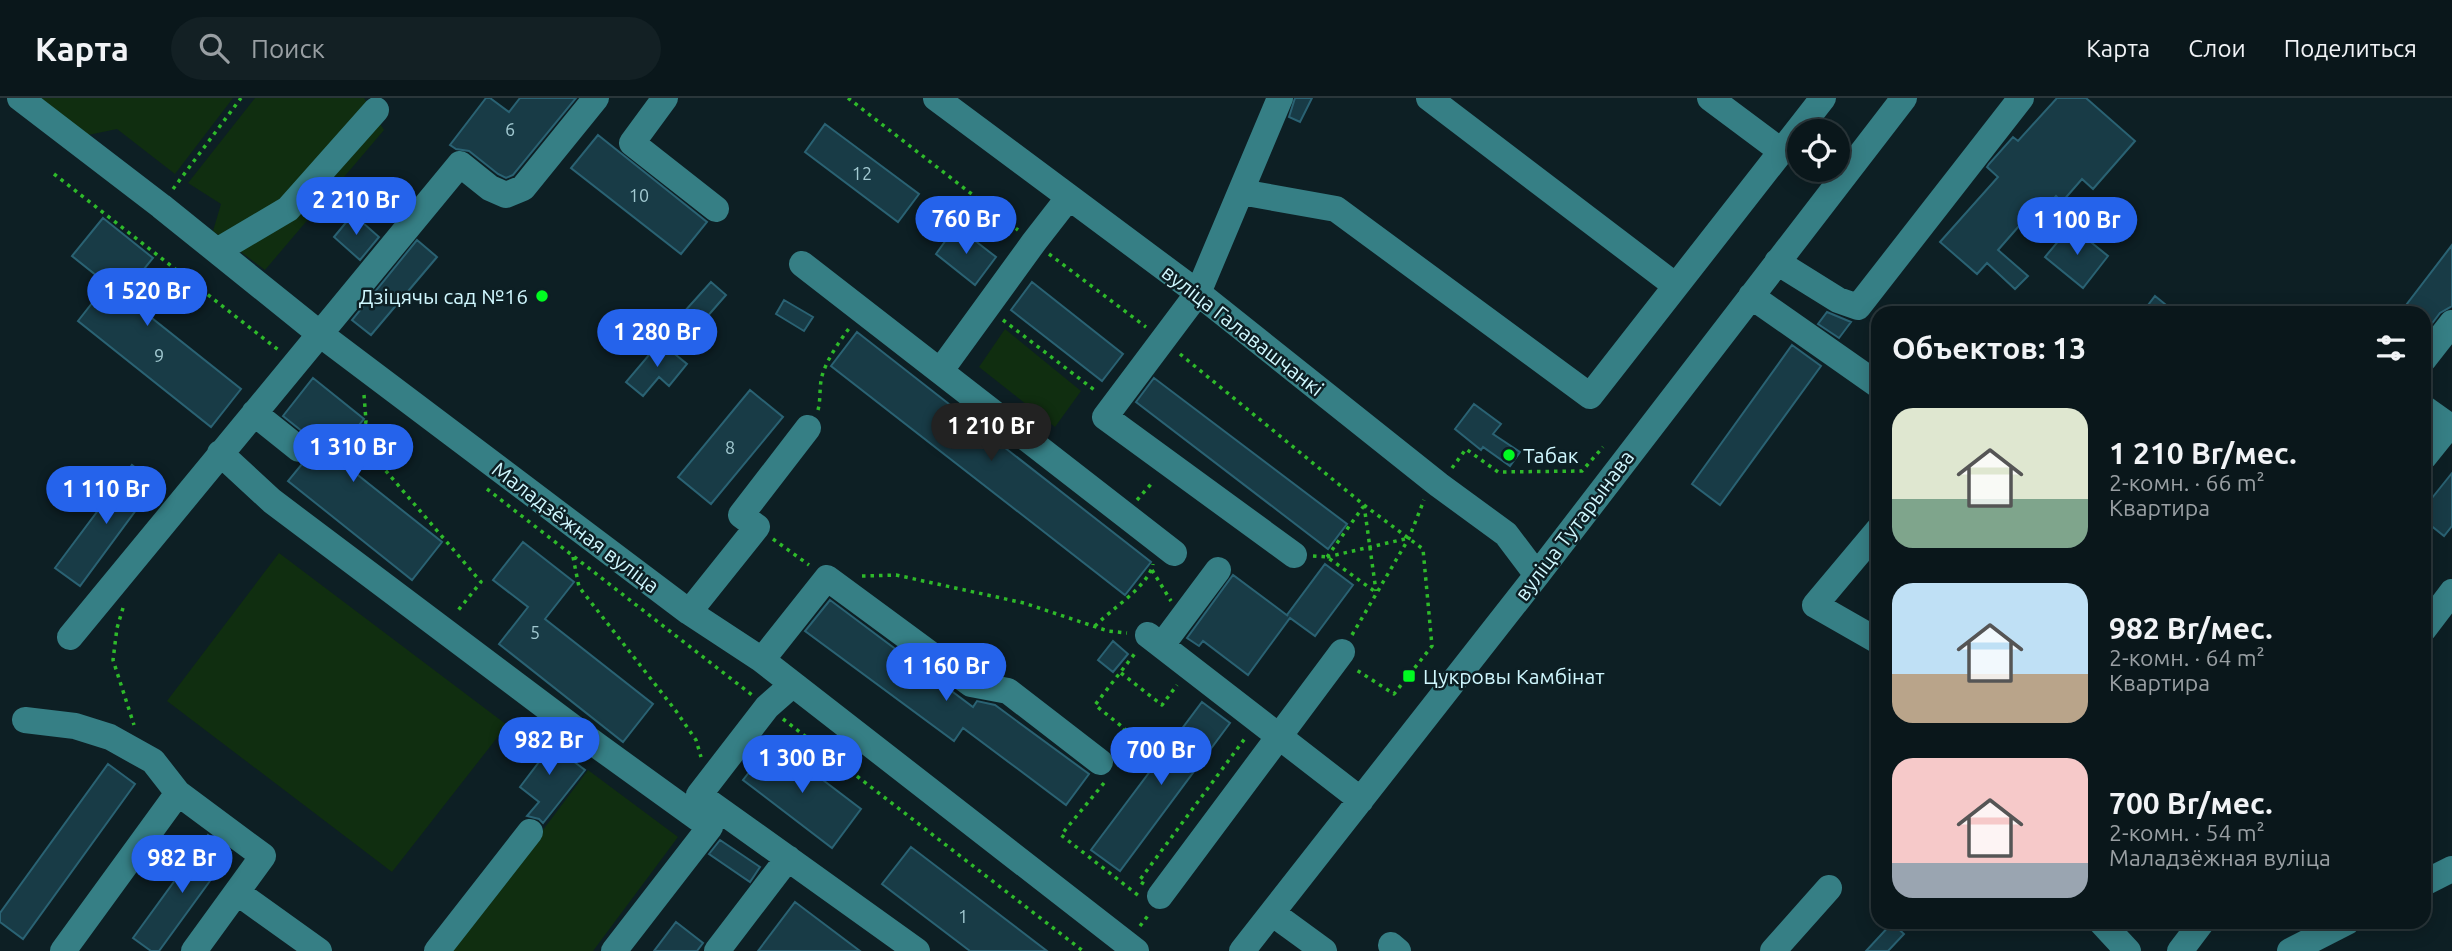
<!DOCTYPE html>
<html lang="ru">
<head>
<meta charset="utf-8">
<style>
  body { margin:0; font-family:Ubuntu,sans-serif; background:#132024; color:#f1f3f6; height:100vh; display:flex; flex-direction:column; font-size:26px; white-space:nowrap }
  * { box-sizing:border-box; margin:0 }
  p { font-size:23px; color:#999fa3 }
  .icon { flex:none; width:38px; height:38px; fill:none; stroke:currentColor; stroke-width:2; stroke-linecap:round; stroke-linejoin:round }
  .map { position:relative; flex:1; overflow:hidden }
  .drawer { position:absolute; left:1871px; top:208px; width:560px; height:623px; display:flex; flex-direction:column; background:#0a171b; border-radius:21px; box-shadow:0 4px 18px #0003,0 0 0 2px #2a363a }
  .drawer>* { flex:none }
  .controls { position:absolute; left:1787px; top:21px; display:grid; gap:14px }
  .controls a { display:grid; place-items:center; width:63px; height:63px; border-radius:50%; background:#0a171b; box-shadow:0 4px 18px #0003,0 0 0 2px #2a363a; font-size:35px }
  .price { position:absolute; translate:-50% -60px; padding:0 16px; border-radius:24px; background:#2563eb; color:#fff; font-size:23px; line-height:46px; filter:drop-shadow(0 2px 4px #0008) }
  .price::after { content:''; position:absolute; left:50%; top:42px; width:21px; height:16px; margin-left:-10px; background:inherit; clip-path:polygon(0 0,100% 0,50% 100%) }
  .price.selected { background:#222; color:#fff }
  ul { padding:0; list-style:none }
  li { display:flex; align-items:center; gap:21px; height:175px; padding:0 21px }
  li span { display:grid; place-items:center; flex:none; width:196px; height:140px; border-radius:21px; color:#555 }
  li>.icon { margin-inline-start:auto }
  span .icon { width:84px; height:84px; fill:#fffc; stroke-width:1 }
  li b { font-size:30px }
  h2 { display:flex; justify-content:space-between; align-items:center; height:84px; padding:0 21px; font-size:30px }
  header { display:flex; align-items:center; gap:42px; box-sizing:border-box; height:98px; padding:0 35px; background:#0a171b; border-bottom:2px solid #2a363a }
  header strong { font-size:33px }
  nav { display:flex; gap:38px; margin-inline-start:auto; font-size:24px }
  .search { width:490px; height:63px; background:#132024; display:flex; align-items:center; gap:18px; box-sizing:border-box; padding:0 24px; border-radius:38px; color:#999fa3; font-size:26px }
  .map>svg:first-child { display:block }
</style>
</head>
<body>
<header>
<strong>Карта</strong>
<div class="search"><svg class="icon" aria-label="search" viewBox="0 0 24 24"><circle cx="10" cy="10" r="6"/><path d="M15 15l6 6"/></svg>Поиск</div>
<nav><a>Карта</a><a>Слои</a><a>Поделиться</a></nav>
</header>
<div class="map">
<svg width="2452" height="853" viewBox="0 0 2452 853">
  <rect width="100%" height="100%" fill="#0d1f24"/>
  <!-- green -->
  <path fill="#102e10" d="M37 0H233L175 76 117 31 88 37Z
    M255 0H364L384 32 265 172 213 133 221 106 188 85Z
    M1005 231 1081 293 1055 329 979 269Z
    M279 455 507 627 392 774 167 603Z
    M588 672 678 739 593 853H452Z"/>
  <!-- building -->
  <path fill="#183b46" stroke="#2a6273" stroke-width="2" d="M486 0H490L509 14 520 0H576L513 77 506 80 498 76 469 53 456 51 450 47Z
    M1295 0H1312L1300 24 1289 19Z
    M2057 0H2086L2135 43 2093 91 2082 81 2062 104 2056 98 2047 109 2040 104 1998 152 2028 178 2015 191 1987 165 1977 176 1940 144 1998 79 1987 69 1989 66 2013 39 2018 43Z
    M825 26 919 96 898 124 805 54Z
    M598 37 707 124 681 156 571 70Z
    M353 116 379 139 360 162 334 139Z
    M103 120 153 160 123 197 241 291 211 329 78 223 107 186 72 158Z
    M956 128 996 159 975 187 936 156Z
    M2071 128 2108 158 2083 190 2045 159Z
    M417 142 437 159 371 237 352 222Z
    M2452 147V208L2440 215 2424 236V215H2400Z
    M711 184 726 197 699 228 684 214Z
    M1032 184 1123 256 1102 283 1011 212Z
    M2155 198 2176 215H2142Z
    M784 202 813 219 804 233 776 216Z
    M1827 214 1851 224 1839 240 1818 226Z
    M857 234 1151 464 1125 497 831 268Z
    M660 244 687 266 669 288 659 279 643 298 626 284Z
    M1792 247 1821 268 1720 407 1692 386Z
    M313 280 364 321 334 358 442 444 412 482 288 383 302 366 312 360 318 346 283 318Z
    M1154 280 1347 426 1328 451 1136 304Z
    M750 292 783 319 711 406 678 379Z
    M1474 306 1501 326 1493 336 1520 354 1510 368 1483 349 1481 352 1455 331Z
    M132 367 156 385 80 488 55 470Z
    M2452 375V428L2444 438 2424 422V410Z
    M523 444 574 484 545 521 653 606 623 644 499 546 528 509 493 482Z
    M1325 466 1353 487 1315 538 1290 520 1248 577 1203 543 1199 548 1187 540 1233 477 1288 518 1287 517Z
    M830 502 973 609 977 603 995 607 1089 676 1066 707 963 630 954 643 805 533Z
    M1113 543 1128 556 1113 574 1098 562Z
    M1202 604 1230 625 1120 773 1091 752Z
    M536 635 585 672 543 725 539 721 527 718 539 704 520 689 539 664 524 651Z
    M773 644 861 711 832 750 743 682Z
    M108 666 135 686 23 841 0 824V815Z
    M208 737 231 754 159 853H151L133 840Z
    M720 742 760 769 750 784 709 756Z
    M911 749 1047 853H970L882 786Z
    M795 804 860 853H758Z
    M676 824 703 845 697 853H654Z
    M1892 825 1904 836 1888 853H1866Z"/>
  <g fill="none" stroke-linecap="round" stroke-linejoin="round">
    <!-- path -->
    <path stroke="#2eba2a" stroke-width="3.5" stroke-dasharray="3.5 5" stroke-linecap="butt" d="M848 0 1018 132
      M54 76 281 254
      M173 91 241 0
      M1049 156 1146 229
      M1003 222 1097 294
      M1180 256 1364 407 1423 451 1432 548 1394 596 1355 571
      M364 297 366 323 362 345 481 484 456 515
      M818 312C821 301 819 289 822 278 827 261 839 244 850 229
      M1452 370 1466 351 1498 374 1582 373 1603 349
      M487 391 752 597
      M1137 402 1152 385
      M1364 407 1376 493
      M773 441 809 467
      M1313 458 1327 459 1377 495
      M573 459 579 489 676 613 696 642 701 659
      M1327 459 1409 440
      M1327 459 1363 409
      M1152 472 1171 503
      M862 478 896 477 1024 505 1108 533 1127 535
      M123 510 117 530 113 562 134 627
      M1095 528C1111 511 1148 489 1153 466
      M1352 537 1409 440 1424 402
      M1121 575 1162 607 1177 587
      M783 621 1083 853
      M1113 647 1125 631 1095 607 1136 554
      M1104 685 1061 737 1139 798
      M1144 786 1139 783 1246 639
      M1140 828 1150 815"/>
    <!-- minor -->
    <path stroke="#367f85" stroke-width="26" d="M20 0 161 108 320 236 689 514 762 562 1136 853
      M665 0 632 45 716 111
      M936 0 1198 195 1439 387 1506 436 1537 477
      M1280 0 1198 195 1105 319 1294 457
      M1429 0 1676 188
      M1710 0 1781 53
      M1241 94 1336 111 1590 298 1823 0
      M217 153 288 111 376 12
      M1777 164 1838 202 1858 209 2021 0
      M802 166 1174 455
      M1751 198 1878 287
      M2424 261 2452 225
      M941 272 1034 144 1069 99
      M2424 310 2452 330
      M254 315 299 351
      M220 355 272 403 595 646 710 729
      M2424 359 2449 328
      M1878 432 1815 507 1878 543
      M689 514 757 429 741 417 808 330
      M2424 531 2452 494
      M1148 537 1361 702
      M70 539 460 66 490 90 506 97 523 90 596 0
      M1162 547 1218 472
      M762 562 827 480 971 586 1008 593 1100 664
      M25 622 75 628 110 639 153 663 178 695
      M699 697 917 853
      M705 714 699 697 767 609 792 587
      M2424 785 2452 771
      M238 795 319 853
      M1160 798 1342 554
      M1272 815 1324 853
      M2101 824 2128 853
      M1391 847 1398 853
      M63 853 178 695 263 758 194 853
      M437 853 530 734
      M614 853 710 729
      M717 853 788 760
      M1242 853 1537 477 1904 0
      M1773 853 1829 790
      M2180 853 2202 824
      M2290 853 2347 824"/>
  </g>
  <!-- markers -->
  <g fill="#00fb21" stroke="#0d1f24" stroke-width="2.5">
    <circle cx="542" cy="198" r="7"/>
    <circle cx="1509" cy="357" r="7"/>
    <rect x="1402" y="571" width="14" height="14" rx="3.5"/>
  </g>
  <g text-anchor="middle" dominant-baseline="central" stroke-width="5" stroke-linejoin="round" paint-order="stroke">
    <!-- number labels -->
    <g font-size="18" fill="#a2c9d1">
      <text x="510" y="31">6</text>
      <text x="862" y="75">12</text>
      <text x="639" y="97">10</text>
      <text x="159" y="257">9</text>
      <text x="730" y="349">8</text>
      <text x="535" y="534">5</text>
      <text x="963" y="818">1</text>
    </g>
    <!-- poi labels -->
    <g font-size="21" fill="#d0f8ff" stroke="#0d1f24" text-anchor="start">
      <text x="528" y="198" text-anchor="end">Дзіцячы сад №16</text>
      <text x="1523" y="357">Табак</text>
      <text x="1423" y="578">Цукровы Камбінат</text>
    </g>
    <!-- street labels -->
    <g font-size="21" fill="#d0f8ff" stroke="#0d1f24">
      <text transform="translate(1243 232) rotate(38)">вуліца Галавашчанкі</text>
      <text transform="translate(1574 427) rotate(-53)">вуліца Тутарынава</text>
      <text transform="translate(576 429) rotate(37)">Маладзёжная вуліца</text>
    </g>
  </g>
</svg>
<div class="controls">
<a><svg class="icon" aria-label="locate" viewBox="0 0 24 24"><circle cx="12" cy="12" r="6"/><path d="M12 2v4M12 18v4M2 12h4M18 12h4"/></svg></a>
</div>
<b class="price" style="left:356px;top:139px">2 210 Br</b>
<b class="price" style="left:966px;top:158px">760 Br</b>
<b class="price" style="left:2077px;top:159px">1 100 Br</b>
<b class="price" style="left:147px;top:230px">1 520 Br</b>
<b class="price" style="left:657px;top:271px">1 280 Br</b>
<b class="price selected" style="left:991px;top:365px">1 210 Br</b>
<b class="price" style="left:353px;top:386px">1 310 Br</b>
<b class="price" style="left:106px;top:428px">1 110 Br</b>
<b class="price" style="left:946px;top:605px">1 160 Br</b>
<b class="price" style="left:549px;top:679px">982 Br</b>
<b class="price" style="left:1161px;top:689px">700 Br</b>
<b class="price" style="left:802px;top:697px">1 300 Br</b>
<b class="price" style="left:182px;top:797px">982 Br</b>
<section class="drawer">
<h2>Объектов: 13<svg class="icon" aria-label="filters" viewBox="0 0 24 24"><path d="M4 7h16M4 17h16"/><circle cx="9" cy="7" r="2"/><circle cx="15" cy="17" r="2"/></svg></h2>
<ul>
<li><span style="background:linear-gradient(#dfe7d0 65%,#7fa58c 0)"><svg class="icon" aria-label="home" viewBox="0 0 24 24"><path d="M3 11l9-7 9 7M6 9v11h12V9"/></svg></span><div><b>1 210 Br/мес.</b><p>2-комн. · 66 m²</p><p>Квартира</p></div></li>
<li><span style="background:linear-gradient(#bfe0f5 65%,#b9a48a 0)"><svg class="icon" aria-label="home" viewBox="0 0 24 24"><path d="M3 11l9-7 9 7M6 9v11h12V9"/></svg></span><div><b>982 Br/мес.</b><p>2-комн. · 64 m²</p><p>Квартира</p></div></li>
<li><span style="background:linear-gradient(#f6c9c9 75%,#9aa5b1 0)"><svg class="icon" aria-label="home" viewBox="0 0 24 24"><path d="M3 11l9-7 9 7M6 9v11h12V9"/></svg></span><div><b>700 Br/мес.</b><p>2-комн. · 54 m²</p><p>Маладзёжная вуліца</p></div></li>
</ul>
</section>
</div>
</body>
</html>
